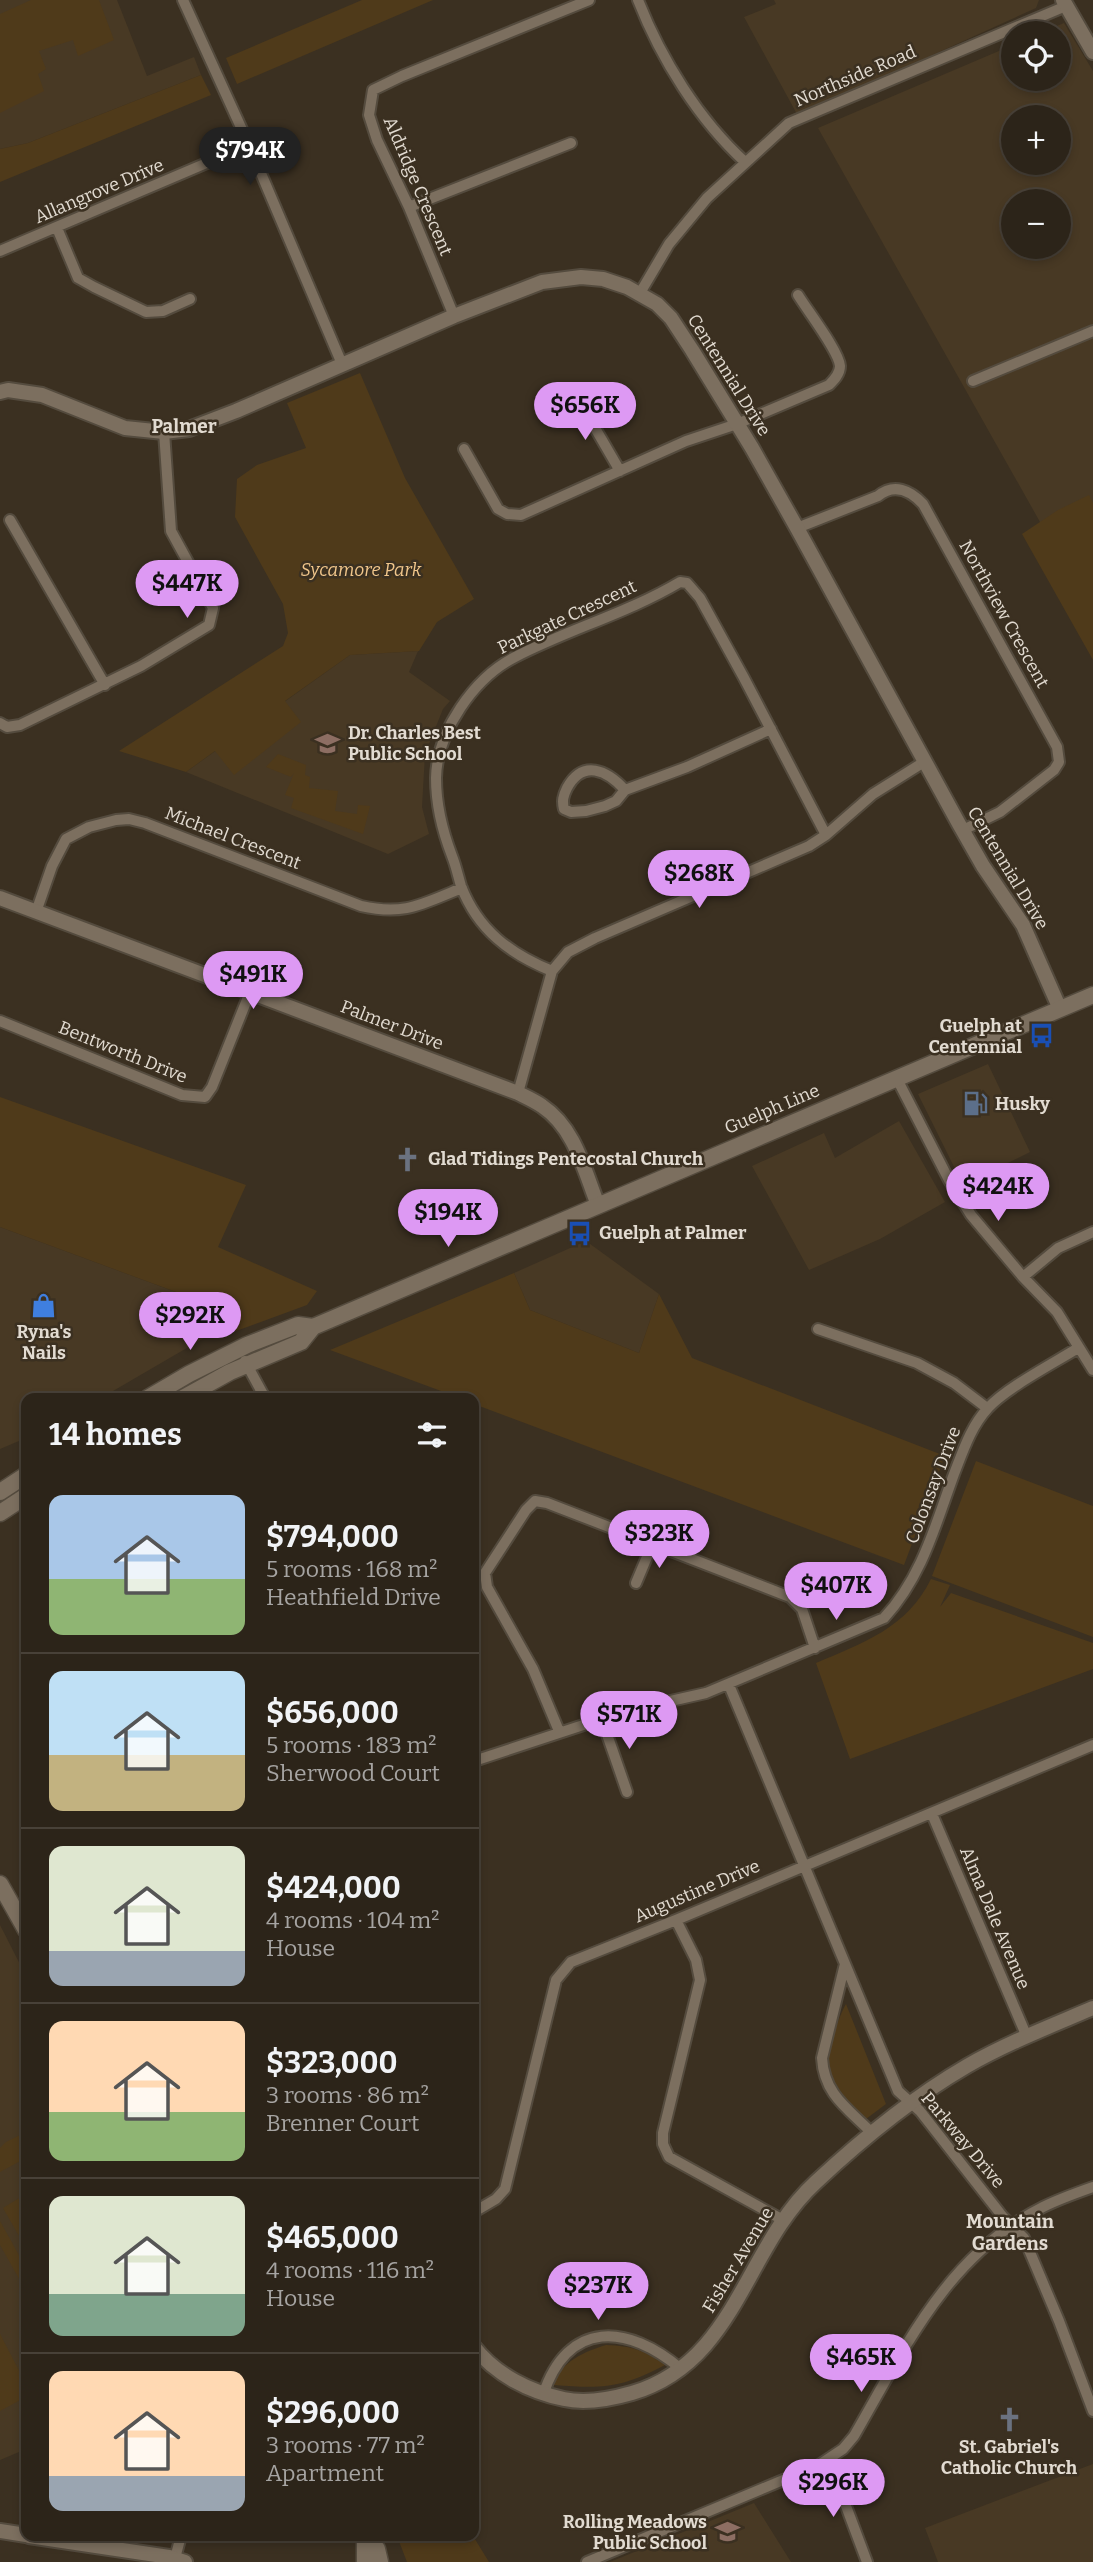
<!DOCTYPE html>
<html lang="en">
<head>
<meta charset="utf-8">
<style>
  body { margin:0; font-family:Bitter,serif; background:#342c22; color:#f1f3f6; height:100vh; display:flex; flex-direction:column; font-size:26px; white-space:nowrap }
  * { box-sizing:border-box; margin:0 }
  p { font-size:23px; color:#a6a4a2 }
  .icon { flex:none; width:38px; height:38px; fill:none; stroke:currentColor; stroke-width:2; stroke-linecap:round; stroke-linejoin:round }
  .map { position:relative; flex:1; overflow:hidden }
  .details { position:absolute; left:21px; top:1393px; width:458px; height:1148px; display:flex; flex-direction:column; background:#2c2419; border-radius:14px; box-shadow:0 4px 10px #0003,0 0 0 2px #484138 }
  .details>* { flex:none }
  .buttons { position:absolute; left:1001px; top:21px; display:grid; gap:14px }
  .buttons a { display:grid; place-items:center; width:70px; height:70px; border-radius:50%; background:#2c2419; box-shadow:0 4px 10px #0003,0 0 0 2px #484138; font-size:35px }
  .price { position:absolute; translate:-50% -60px; padding:0 16px; border-radius:24px; background:#dd99f3; color:#111; font-size:23px; line-height:46px; filter:drop-shadow(0 2px 4px #0008) }
  .price::after { content:''; position:absolute; left:50%; top:42px; width:21px; height:16px; margin-left:-10px; background:inherit; clip-path:polygon(0 0,100% 0,50% 100%) }
  .price.current { background:#222; color:#fff }
  ul { padding:0; list-style:none }
  li { display:flex; align-items:center; gap:21px; height:175px; padding:0 28px }
  li+li { border-top:2px solid #484138 }
  li span { display:grid; place-items:center; flex:none; width:196px; height:140px; border-radius:14px; color:#555 }
  li>.icon { margin-inline-start:auto }
  span .icon { width:84px; height:84px; fill:#fffc; stroke-width:1 }
  li b { font-size:30px }
  h2 { display:flex; justify-content:space-between; align-items:center; height:84px; padding:0 28px; font-size:30px }
  .map>svg:first-child { display:block }
</style>
</head>
<body>
<div class="map">
<svg width="1093" height="2562" viewBox="0 0 1093 2562">
  <rect width="100%" height="100%" fill="#3b3021"/>
  <!-- built -->
  <path fill="#483924" fill-rule="evenodd" d="M0 0H117L147 76 194 57 201 75 28 143 0 149Z
    M774 0H1039L1036 8 798 116 744 17 776 4Z
    M1064 23 1093 71V616L818 128 1013 45V79H1059V33H1040ZM1013 117H1059V163H1013ZM1013 201H1059V247H1013Z
    M418 651 409 672 450 701 443 709 425 754 422 807 429 834 388 854 186 772 350 655Z
    M988 1064 1030 1152 963 1185 918 1094Z
    M899 1121 945 1202 880 1239 809 1270 752 1166 824 1133 835 1158Z
    M0 1227 222 1309 228 1324 101 1398H26V1438L0 1449Z
    M586 1241 659 1294 639 1353 530 1310 514 1273Z
    M0 1925 26 1976V2449L0 2460Z
    M1093 2464V2562H938L925 2528Z
    M754 2503 791 2562H610Z"/>
  <!-- green -->
  <path fill="#4f3a1a" d="M31 0H99L114 40 78 56 73 40 39 51 46 69 38 74 44 91 0 113V14Z
    M362 0H433L237 84 226 58Z
    M201 75 211 95 0 182V149L28 143Z
    M360 373 405 478 474 599 437 622 419 651 350 655 285 701 301 722 234 775 215 751 186 772 119 751 283 646 288 633 283 604 235 517 237 479 257 465 306 448 287 403Z
    M1089 495 1093 503V660L1022 534 1058 510Z
    M278 754 306 765 305 775 310 777 309 788 338 791 335 811 357 814 358 805 370 806 363 834 291 808 294 798 285 795 294 773 291 777 266 767Z
    M0 1097 246 1185 218 1247 317 1291 307 1305 236 1331 228 1324 222 1309 0 1227Z
    M514 1273 530 1310 639 1353 659 1294 692 1358 945 1456 904 1565 474 1404V1398H460L330 1350Z
    M976 1461 1093 1506V1637L932 1576Z
    M931 1579 950 1585 940 1607 951 1593 1093 1643V1669L850 1759 816 1663C863 1643 907 1628 931 1579Z
    M846 2004 886 2104 866 2119C855 2108 839 2097 831 2083 821 2069 837 2019 846 2004Z
    M26 2132V2158L0 2172V2148L6 2142Z
    M26 2194V2248L3 2208Z
    M0 2221 26 2268V2291L0 2245Z
    M0 2334 26 2384V2397L0 2411Z
    M606 2345C632 2346 644 2350 665 2365 621 2388 604 2389 554 2385 561 2361 584 2352 606 2345Z
    M397 2536H473L489 2562H407Z"/>
  <g fill="none" stroke-linecap="round" stroke-linejoin="round">
    <defs>
      <path id="minor" d="M183 0 249 145 342 364
        M638 0C661 59 699 120 745 162
        M409 207 571 143
        M57 228 78 278 94 287 146 312 163 311 190 299
        M0 251 249 145
        M640 293 669 244 707 198 789 123 1066 6
        M454 316 409 207 377 140 369 115 373 90 402 76 589 0
        M973 381 1093 331
        M577 397 620 471
        M464 449 498 509 507 514 521 515 686 441 737 424 829 385C834 380 840 374 840 366 839 351 807 310 798 295
        M10 520 105 685
        M797 528 878 496C894 483 910 490 923 504L1057 747 1059 762 1054 770 1000 812 963 830
        M0 723 7 727 20 725 141 666 209 625 213 608 171 531 164 432
        M625 790C607 770 583 759 567 788 563 796 562 801 564 809L571 812 586 811 605 806 616 801 625 790 687 767 771 729
        M36 912 52 866 66 839 89 827 116 820 129 819 145 823 361 906C405 916 422 904 462 888
        M552 971C510 954 478 930 461 886 458 876 456 866 452 856 442 830 436 806 436 778 437 731 474 678 515 657 569 629 628 613 680 582L687 583 700 598 744 678 826 835
        M0 1021 182 1095 205 1097 212 1087 250 992
        M896 1077 949 1180 971 1215 1023 1277 1057 1312 1093 1370
        M518 1093 552 971 568 952 595 938 809 846 826 835 873 794 924 762
        M1023 1277 1058 1248 1093 1232
        M818 1329 917 1363 954 1383 987 1408
        M245 1361 265 1398
        M636 1583 652 1545
        M729 1685 898 2091 920 2111 1003 2217 1024 2238 1059 2321 1093 2411
        M602 1720 627 1792
        M559 1731 533 1669 487 1587 485 1573 526 1510 535 1501 547 1503 790 1597 802 1609 815 1648
        M474 1761 626 1711 706 1693 884 1618C922 1577 935 1526 954 1474 963 1451 971 1426 988 1408 1006 1388 1054 1363 1078 1348
        M932 1814 1027 2037
        M676 1920 696 1960 700 1980 663 2133V2144L669 2157 783 2220
        M845 1964 822 2058C824 2094 847 2108 871 2132
        M474 2212 496 2199 505 2189 556 1980 571 1962 676 1920 1093 1745
        M543 2395C568 2319 628 2324 681 2369
        M819 2465 846 2506 867 2562
        M175 2558 181 2536
        M587 2562 819 2465 843 2449 854 2436C905 2348 947 2255 1043 2207 1059 2199 1076 2193 1093 2187"/>
      <path id="tertiary" d="M1063 0 1093 52
        M0 392 8 390 42 395 125 428 164 432 189 429 236 411 454 316 542 282 581 277 603 279 627 287 657 304 671 318 692 350 752 448 797 528 959 824 983 866 1023 925 1060 1009
        M0 898 518 1093C526 1097 535 1101 542 1106 575 1128 584 1170 598 1205
        M474 2347C496 2375 530 2392 564 2399 586 2404 611 2399 632 2393 737 2362 744 2248 816 2182 863 2138 912 2098 967 2066 1007 2043 1051 2026 1093 2008
        M0 2531 26 2535
        M29 2536 169 2557 185 2562"/>
      <path id="secondary" d="M148 1398 189 1374 247 1345 298 1325 313 1327
        M183 1398 230 1372 301 1342 313 1327 1093 995
        M0 1492 26 1475
        M0 1513 26 1496
        M0 1884 26 1930
        M365 2536V2562
        M366 2536 377 2549 380 2562"/>
    </defs>
    <!-- minor casing -->
    <use href="#minor" stroke="#544b3e" stroke-width="14"/>
    <!-- tertiary casing -->
    <use href="#tertiary" stroke="#544b3e" stroke-width="18"/>
    <!-- secondary casing -->
    <use href="#secondary" stroke="#544b3e" stroke-width="19"/>
    <!-- minor -->
    <use href="#minor" stroke="#7c6f5f" stroke-width="10"/>
    <!-- tertiary -->
    <use href="#tertiary" stroke="#7c6f5f" stroke-width="14"/>
    <!-- secondary -->
    <use href="#secondary" stroke="#7c6f5f" stroke-width="16"/>
  </g>
  <!-- icons -->
  <defs>
    <symbol id="school-bare" viewBox="-9 -9 18 18"><path d="M0-5L7-2L0 1L-7-2ZM-4 1L0 2.5L4 1V4Q0 6-4 4Z" fill="#8d6e63" stroke="#3b3021" stroke-width="2.5" paint-order="stroke"/></symbol>
    <symbol id="bus-bare" viewBox="-9 -9 18 18"><path d="M-5-6H5V4H4V6H2V4H-2V6H-4V4H-5ZM-3.5-4V0h7V-4ZM-3.5 1.2v1.5H-2V1.2ZM2 1.2v1.5H3.5V1.2Z" fill="#1a4fb4" stroke="#3b3021" stroke-width="2.5" paint-order="stroke"/></symbol>
    <symbol id="fuel-bare" viewBox="-9 -9 18 18"><path d="M-5.5-6h7V0h2V4h1.3V-2.5L3-4.5l.8-.8L6-3V5H2.5V1h-1V6h-7ZM-4.2-4.7v3.2H.2V-4.7Z" fill="#5c6f8a" stroke="#3b3021" stroke-width="2.5" paint-order="stroke"/></symbol>
    <symbol id="church-bare" viewBox="-9 -9 18 18"><path d="M-1.2-6h2.4v3.5h3.3v2.4h-3.3V6h-2.4V-.1h-3.3v-2.4h3.3Z" fill="#6b7280" stroke="#3b3021" stroke-width="2.5" paint-order="stroke"/></symbol>
    <symbol id="shop-bare" viewBox="-9 -9 18 18"><path d="M-5-2.5h2.3a2.7 3.5 0 0 1 5.4 0H5L5.5 6h-11ZM-1.5-2.5h3a1.5 2.3 0 0 0-3 0Z" fill="#3f7fe0" stroke="#3b3021" stroke-width="2.5" paint-order="stroke"/></symbol>
  </defs>
  <g fill-rule="evenodd">
    <use href="#school-bare" x="310" y="726" width="35" height="35"/>
    <use href="#bus-bare" x="1024" y="1018" width="35" height="35"/>
    <use href="#fuel-bare" x="958" y="1086" width="35" height="35"/>
    <use href="#church-bare" x="390" y="1142" width="35" height="35"/>
    <use href="#bus-bare" x="562" y="1216" width="35" height="35"/>
    <use href="#shop-bare" x="26" y="1288" width="35" height="35"/>
    <use href="#church-bare" x="992" y="2402" width="35" height="35"/>
    <use href="#school-bare" x="710" y="2514" width="35" height="35"/>
  </g>
  <g text-anchor="middle" dominant-baseline="central" stroke-width="5" stroke-linejoin="round" paint-order="stroke">
    <!-- street labels -->
    <g font-size="18" fill="#e2dbd1" stroke="#3b3021">
      <text transform="translate(855 76) rotate(-23)">Northside Road</text>
      <text transform="translate(418 186) rotate(67)">Aldridge Crescent</text>
      <text transform="translate(99 191) rotate(-23)">Allangrove Drive</text>
      <text transform="translate(729 375) rotate(58)">Centennial Drive</text>
      <text transform="translate(1004 614) rotate(61)">Northview Crescent</text>
      <text transform="translate(567 617) rotate(-25)">Parkgate Crescent</text>
      <text transform="translate(233 838) rotate(21)">Michael Crescent</text>
      <text transform="translate(1008 868) rotate(59)">Centennial Drive</text>
      <text transform="translate(392 1025) rotate(21)">Palmer Drive</text>
      <text transform="translate(123 1052) rotate(22)">Bentworth Drive</text>
      <text transform="translate(772 1109) rotate(-23)">Guelph Line</text>
      <text transform="translate(933 1485) rotate(-69)">Colonsay Drive</text>
      <text transform="translate(697 1891) rotate(-23)">Augustine Drive</text>
      <text transform="translate(995 1918) rotate(67)">Alma Dale Avenue</text>
      <text transform="translate(963 2140) rotate(50)">Parkway Drive</text>
      <text transform="translate(738 2260) rotate(-59)">Fisher Avenue</text>
    </g>
    <!-- park labels -->
    <g font-size="18" font-style="italic" fill="#f1c68b" stroke="#3b3021">
      <text x="361" y="570">Sycamore Park</text>
    </g>
    <!-- poi labels -->
    <g font-size="18" font-weight="bold" fill="#e2dbd1" stroke="#3b3021" text-anchor="start">
      <text x="348" y="733">Dr. Charles Best<tspan x="348" dy="21">Public School</tspan></text>
      <text x="1022" y="1026" text-anchor="end">Guelph at<tspan x="1022" dy="21">Centennial</tspan></text>
      <text x="995" y="1104">Husky</text>
      <text x="428" y="1159">Glad Tidings Pentecostal Church</text>
      <text x="599" y="1233">Guelph at Palmer</text>
      <text x="44" y="1332" text-anchor="middle">Ryna's<tspan x="44" dy="21">Nails</tspan></text>
      <text x="1009" y="2447" text-anchor="middle">St. Gabriel's<tspan x="1009" dy="21">Catholic Church</tspan></text>
      <text x="707" y="2522" text-anchor="end">Rolling Meadows<tspan x="707" dy="21">Public School</tspan></text>
    </g>
    <!-- neighbourhood labels -->
    <g font-size="19" font-weight="bold" fill="#e2dbd1" stroke="#3b3021">
      <text x="184" y="426">Palmer</text>
      <text x="1010" y="2221">Mountain<tspan x="1010" dy="22">Gardens</tspan></text>
    </g>
  </g>
</svg>
<div class="buttons">
<a><svg class="icon" aria-label="locate" viewBox="0 0 24 24"><circle cx="12" cy="12" r="6"/><path d="M12 2v4M12 18v4M2 12h4M18 12h4"/></svg></a>
<a>+</a>
<a>−</a>
</div>
<b class="price current" style="left:250px;top:187px">$794K</b>
<b class="price" style="left:585px;top:442px">$656K</b>
<b class="price" style="left:187px;top:620px">$447K</b>
<b class="price" style="left:699px;top:910px">$268K</b>
<b class="price" style="left:253px;top:1011px">$491K</b>
<b class="price" style="left:998px;top:1223px">$424K</b>
<b class="price" style="left:448px;top:1249px">$194K</b>
<b class="price" style="left:190px;top:1352px">$292K</b>
<b class="price" style="left:659px;top:1570px">$323K</b>
<b class="price" style="left:836px;top:1622px">$407K</b>
<b class="price" style="left:629px;top:1751px">$571K</b>
<b class="price" style="left:598px;top:2322px">$237K</b>
<b class="price" style="left:861px;top:2394px">$465K</b>
<b class="price" style="left:833px;top:2519px">$296K</b>
<section class="details">
<h2>14 homes<svg class="icon" aria-label="filters" viewBox="0 0 24 24"><path d="M4 7h16M4 17h16"/><circle cx="9" cy="7" r="2"/><circle cx="15" cy="17" r="2"/></svg></h2>
<ul>
<li><span style="background:linear-gradient(#a9c7e8 60%,#8fb573 0)"><svg class="icon" aria-label="home" viewBox="0 0 24 24"><path d="M3 11l9-7 9 7M6 9v11h12V9"/></svg></span><div><b>$794,000</b><p>5 rooms · 168 m²</p><p>Heathfield Drive</p></div></li>
<li><span style="background:linear-gradient(#bfe0f5 60%,#c2b280 0)"><svg class="icon" aria-label="home" viewBox="0 0 24 24"><path d="M3 11l9-7 9 7M6 9v11h12V9"/></svg></span><div><b>$656,000</b><p>5 rooms · 183 m²</p><p>Sherwood Court</p></div></li>
<li><span style="background:linear-gradient(#dfe7d0 75%,#9aa5b1 0)"><svg class="icon" aria-label="home" viewBox="0 0 24 24"><path d="M3 11l9-7 9 7M6 9v11h12V9"/></svg></span><div><b>$424,000</b><p>4 rooms · 104 m²</p><p>House</p></div></li>
<li><span style="background:linear-gradient(#ffd9b3 65%,#8fb573 0)"><svg class="icon" aria-label="home" viewBox="0 0 24 24"><path d="M3 11l9-7 9 7M6 9v11h12V9"/></svg></span><div><b>$323,000</b><p>3 rooms · 86 m²</p><p>Brenner Court</p></div></li>
<li><span style="background:linear-gradient(#dfe7d0 70%,#7fa58c 0)"><svg class="icon" aria-label="home" viewBox="0 0 24 24"><path d="M3 11l9-7 9 7M6 9v11h12V9"/></svg></span><div><b>$465,000</b><p>4 rooms · 116 m²</p><p>House</p></div></li>
<li><span style="background:linear-gradient(#ffd9b3 75%,#9aa5b1 0)"><svg class="icon" aria-label="home" viewBox="0 0 24 24"><path d="M3 11l9-7 9 7M6 9v11h12V9"/></svg></span><div><b>$296,000</b><p>3 rooms · 77 m²</p><p>Apartment</p></div></li>
</ul>
</section>
</div>
</body>
</html>
